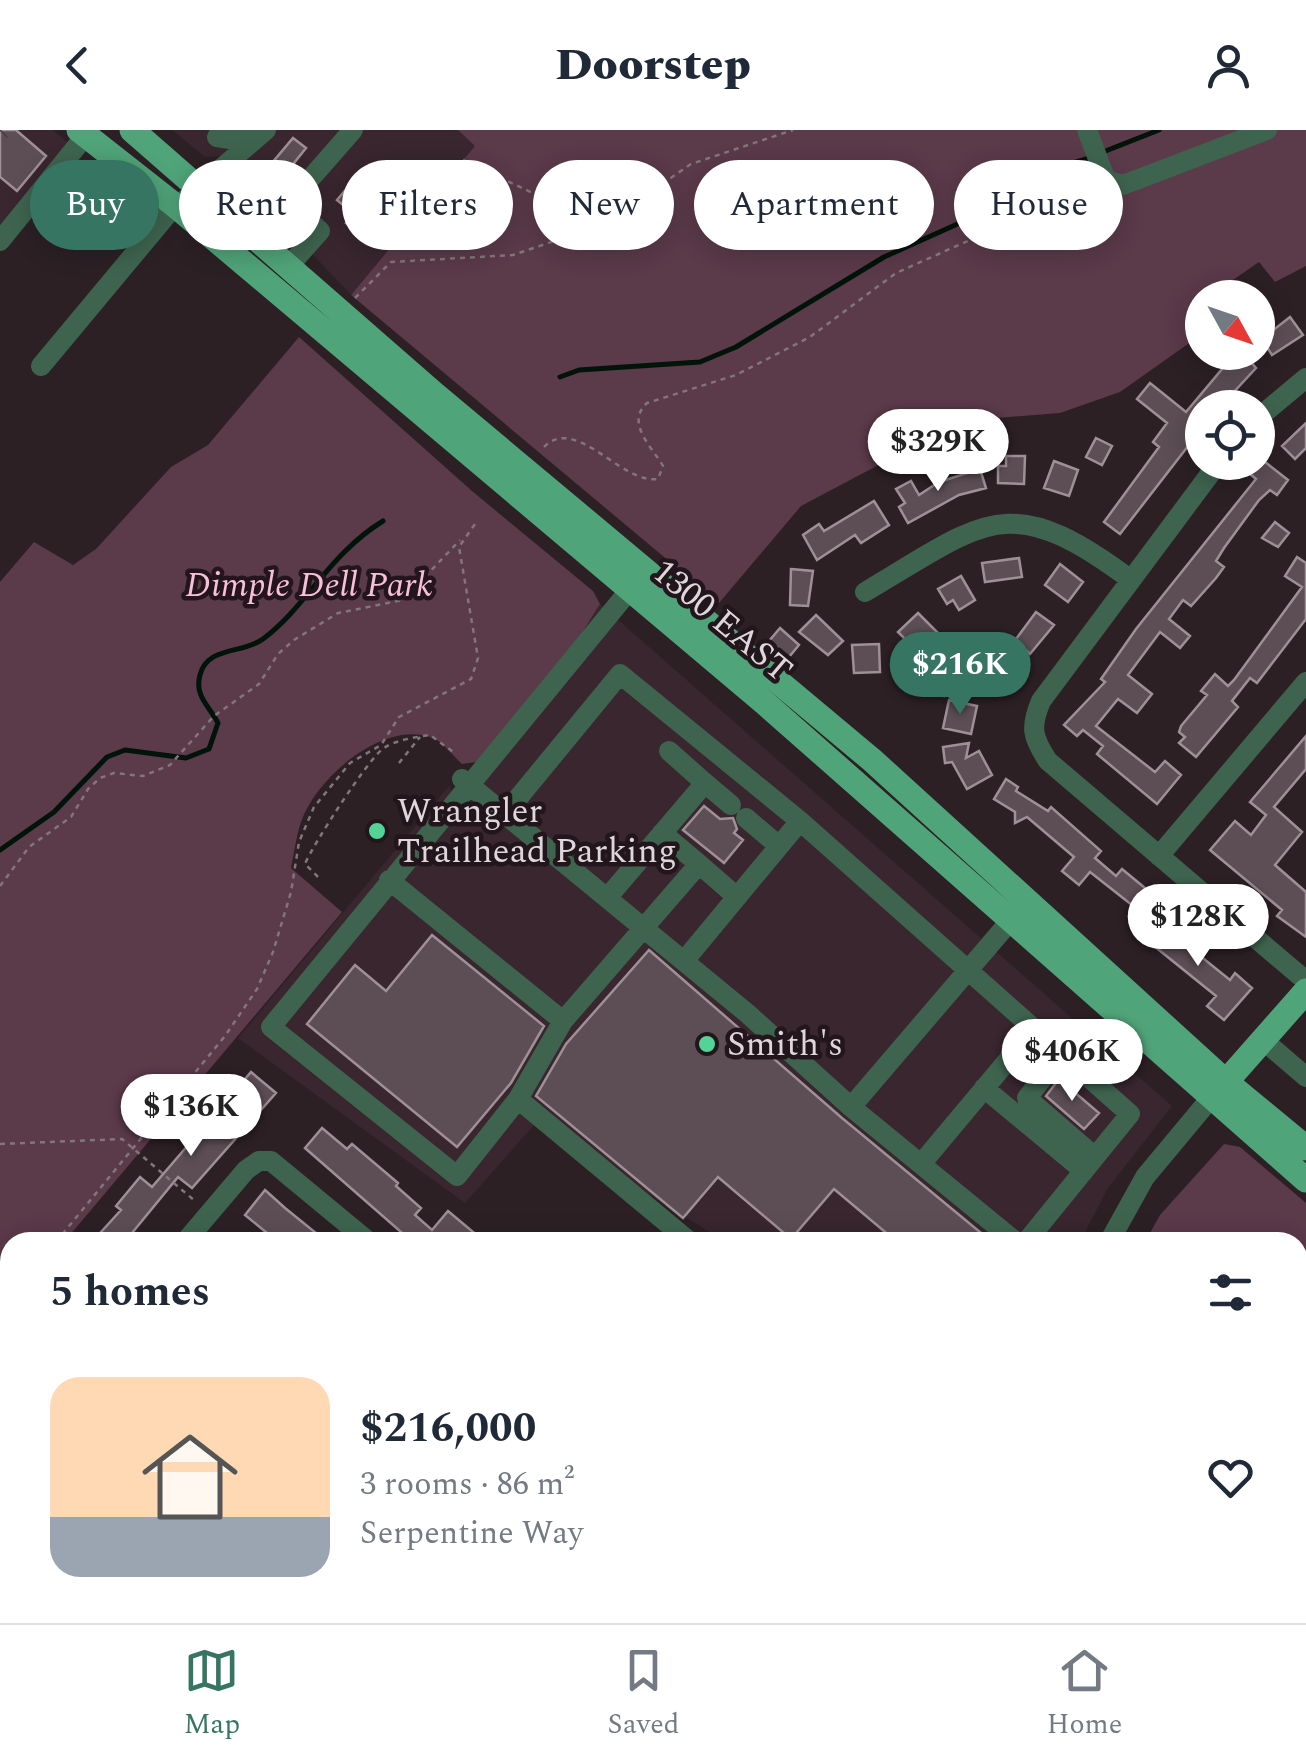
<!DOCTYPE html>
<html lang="en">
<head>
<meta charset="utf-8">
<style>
  body { margin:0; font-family:Spectral,serif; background:#f2f2f3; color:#1f2937; height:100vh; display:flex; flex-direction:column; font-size:38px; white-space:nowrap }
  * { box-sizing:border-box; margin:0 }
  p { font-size:32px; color:#747a83 }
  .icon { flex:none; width:55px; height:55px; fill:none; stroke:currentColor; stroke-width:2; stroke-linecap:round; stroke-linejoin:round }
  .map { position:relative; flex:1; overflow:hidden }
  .drawer { position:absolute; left:0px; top:1102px; width:1308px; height:392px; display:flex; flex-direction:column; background:#fff; border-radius:30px 30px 0 0; box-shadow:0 5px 25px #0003 }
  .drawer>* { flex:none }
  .banner { position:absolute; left:30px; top:30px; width:1248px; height:90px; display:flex; gap:20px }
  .needle { width:65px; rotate:130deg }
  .buttons { position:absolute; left:1185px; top:150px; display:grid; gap:20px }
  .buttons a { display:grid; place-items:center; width:90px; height:90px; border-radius:50%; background:#fff; box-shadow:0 5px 25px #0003; font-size:50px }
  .price { position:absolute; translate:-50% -85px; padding:0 22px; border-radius:35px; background:#fff; color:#222; font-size:32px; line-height:65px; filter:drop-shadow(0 2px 5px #0008) }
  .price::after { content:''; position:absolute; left:50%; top:60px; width:30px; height:22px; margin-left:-15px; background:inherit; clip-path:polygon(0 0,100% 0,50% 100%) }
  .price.current { background:#367562; color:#fff }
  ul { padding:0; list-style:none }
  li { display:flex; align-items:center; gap:30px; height:250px; padding:0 50px }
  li+li { border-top:2px solid #e0e1e3 }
  li span { display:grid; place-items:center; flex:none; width:280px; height:200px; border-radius:30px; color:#555 }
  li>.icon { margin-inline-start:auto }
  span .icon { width:120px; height:120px; fill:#fffc; stroke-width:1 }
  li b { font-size:42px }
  h2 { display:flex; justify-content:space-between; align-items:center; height:120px; padding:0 50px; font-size:42px }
  .chip { padding:0 35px; border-radius:45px; background:#fff; box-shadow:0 5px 25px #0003; font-size:35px; line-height:90px }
  .chip.current { background:#367562; color:#fff }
  header { display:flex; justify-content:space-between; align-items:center; height:130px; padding:0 50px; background:#fff; font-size:45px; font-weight:800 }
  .dock { display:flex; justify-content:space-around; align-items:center; height:140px; border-top:2px solid #e0e1e3; background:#fff; font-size:28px; color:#747a83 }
  .dock a { display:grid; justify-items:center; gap:5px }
  .dock .current { color:#367562 }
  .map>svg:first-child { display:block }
</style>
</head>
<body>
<header><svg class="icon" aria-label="back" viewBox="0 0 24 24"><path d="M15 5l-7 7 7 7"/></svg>Doorstep<svg class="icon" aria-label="person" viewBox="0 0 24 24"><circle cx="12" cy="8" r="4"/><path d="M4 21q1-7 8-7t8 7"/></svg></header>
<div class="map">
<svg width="1306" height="1493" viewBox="0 0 1306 1493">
  <rect width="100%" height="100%" fill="#2c2025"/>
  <!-- built -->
  <path fill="#39262f" d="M0 0H53L81 24 0 121Z
    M172 0H458L476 16 351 165 220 26 205 27Z
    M600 474 1172 976 1108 1058 1080 1112H726L535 994 465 1073 238 908 449 656 452 661 577 511Z"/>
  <!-- green -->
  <path fill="#5b3a4a" d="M458 0H1306V136L1275 152 1259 132 1214 163 1218 167 1202 168V204L1120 262 1060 283 985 289 922 312 801 376 719 473 351 165 475 16Z
    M299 207 472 361 593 461 600 474 577 511 476 632 462 634C454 627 443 612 433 608 385 589 317 646 301 692 296 707 294 724 291 738L342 782 64 1112H10V1177L0 1188V452L34 412 73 435 96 419 171 337 208 315Z
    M1224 1014 1240 1017 1306 1073V1431L1298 1439V1112H1145L1160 1085Z"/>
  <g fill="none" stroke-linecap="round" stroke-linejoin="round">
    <!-- stream -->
    <path stroke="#001409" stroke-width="5" d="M1103 22 1159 0
      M560 247 579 240 700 232 736 217 884 127 973 87 1046 41 1093 27
      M0 720 54 682 107 627 125 620 186 628 209 619 218 593C210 577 194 566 200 545 207 516 243 524 263 509 308 475 328 425 383 391"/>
  </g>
  <!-- building -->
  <path fill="#5d4e55" stroke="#9f8f96" stroke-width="2.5" d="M0 0H16L46 26 17 61 0 47Z
    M293 8 306 18 286 43 273 45 272 33Z
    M383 49 411 72 374 116 346 93 354 84 337 70 348 57 365 71Z
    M1290 187 1303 205 1272 225 1262 209Z
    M1242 222 1256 238 1219 278H1202V298L1120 404 1104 392 1159 317 1153 312 1167 293 1137 269 1150 253 1186 282 1223 238Z
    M1306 293V318L1295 329 1282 316Z
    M1096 308 1112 316 1102 335 1086 327Z
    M1006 326H1025L1024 354 998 353V336H1006Z
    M1260 328 1288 350 1277 365 1270 360 1259 370 1224 418 1216 431 1224 437 1216 448 1191 476 1183 470 1169 489 1190 506 1180 518 1160 502 1128 545 1152 564 1137 583 1118 569 1096 596 1155 642 1165 631 1181 645 1157 674 1097 624 1103 616 1083 600 1077 606 1064 595 1105 552 1101 549 1136 499 1256 349 1249 343Z
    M1054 331 1078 340 1069 366 1044 358Z
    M980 339 986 358 959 365 908 393 899 377 905 373 896 359 911 351 919 365 939 352Z
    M874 371 889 395 861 413 855 405 817 430 803 405 819 394 824 401Z
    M1275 392 1289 403 1278 417 1262 408Z
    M1297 427 1306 433V489L1257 553 1250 548 1232 571 1238 577 1196 627 1179 613 1185 607 1179 602 1181 596 1207 565 1201 561 1215 544 1228 556 1234 550 1302 457 1285 446Z
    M1019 428 1022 447 985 452 982 433Z
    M1060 434 1083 452 1068 472 1045 455Z
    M791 439 813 441 808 476 790 475Z
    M961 446 975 470 959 480 953 470 947 474 938 459Z
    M1036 482 1054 495 1030 524 1027 521 987 557 973 541 1004 515 1008 520Z
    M918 483 938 503 919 523 898 502Z
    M816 485 843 511 828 525 799 502Z
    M780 498 799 515 789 527 769 511Z
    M879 514 880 542 854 543 852 515Z
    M963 518 973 527 944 566 930 556Z
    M949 570 977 576 971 604 943 598Z
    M1306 606V639L1274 677 1302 702 1275 735 1306 762V807L1277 786 1282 780 1210 720 1235 691 1251 705 1266 685 1250 672Z
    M969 613 966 628 979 621 992 645 967 659 952 632 945 633 943 617Z
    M1006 649 1018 657 1016 661 1048 681 1051 677 1101 721 1095 728 1116 746 1122 739 1151 763 1137 779 1090 742 1079 755 1062 741 1074 727 1027 687 1015 693V682L994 669Z
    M704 676 720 689 733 688 737 699 734 703 743 710 724 733 683 700Z
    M1152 787 1230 850 1235 843 1252 858 1224 890 1207 876 1216 866 1138 803Z
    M432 805 544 896 511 953 457 1017 307 894 355 835 386 861Z
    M649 820 842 988 992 1112H897L834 1059 791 1109 718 1047 683 1088 536 966 566 914Z
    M251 942 276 963 192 1058 178 1047 132 1103 144 1112H92L121 1080 116 1076 140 1047 152 1057Z
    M1059 949 1099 983 1084 999 1046 966Z
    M322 998 347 1019 352 1014 398 1053 396 1056 421 1078 415 1085 432 1100 448 1081 485 1112H417L401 1102 305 1018Z
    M265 1060 285 1078 327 1112H278L245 1085Z"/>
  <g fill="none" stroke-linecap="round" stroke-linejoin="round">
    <!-- minor-tunnel -->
    <path stroke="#473b40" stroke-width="20" stroke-dasharray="20 10" stroke-linecap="butt" d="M0 1 1 0"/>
    <!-- path -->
    <path stroke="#81777b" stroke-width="2.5" stroke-dasharray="5 5" stroke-linecap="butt" d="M463 30 558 75 576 94 589 99
      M355 168 391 132 513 125 604 94 691 34 793 0
      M544 317C576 284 622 355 658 349L663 336C652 317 625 293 647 273L736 245 810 207 896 143 1091 56
      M399 633 420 607
      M318 747 305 734C312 716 370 626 384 618 396 610 416 607 430 605L456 624
      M0 756 29 717 71 687 88 659 100 648 114 643 143 646 170 635 214 586 259 554 278 524 294 510 338 483 403 470 460 410
      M0 1014 122 1009 195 1071
      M56 1112 225 906 257 859 273 822 291 762 299 712 314 677 350 633 381 615 399 587 471 549 478 528 459 417 475 394
      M0 1181 10 1169"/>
    <!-- minor -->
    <path stroke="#3e644f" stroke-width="20" d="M1087 0 1106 50 1123 55 1267 0
      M217 7 236 10 249 0
      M0 111 86 5
      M288 137 320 101 289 73 353 0
      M41 236 166 86 266 0
      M1258 288 1306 248
      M1219 332 1041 571C1030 597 1032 607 1048 631L1306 851
      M865 462C985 391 1008 358 1131 450
      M462 649 748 884 851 977
      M705 653 731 675
      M505 684 620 544 800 691
      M746 688 779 716
      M662 703 699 734
      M1159 726 1306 552
      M389 750 563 891 518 969 457 1046 271 897 637 451
      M607 768 705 653 669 621
      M1011 790 851 977 1016 1112
      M684 831 800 691 1130 984 1026 1112
      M563 891 699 734 737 767
      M1263 910 1306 947
      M1062 923 1027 968 1095 1027
      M984 958 1084 1041
      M518 969 690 1112
      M921 1034 1034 899
      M185 1112 246 1040 259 1031H271L369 1112
      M1109 1112 1145 1047 1210 969
      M0 1330 10 1320
      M0 1343 10 1351
      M1298 1461 1306 1450
      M1298 1479 1306 1486
      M171 1485 181 1493
      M845 1485 850 1493
      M1027 1485 1037 1493
      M1230 1485 1234 1489
      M396 1493 423 1485
      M1004 1493 1011 1485
      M1118 1493 1125 1485
      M1271 1493 1277 1485"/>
    <!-- major -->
    <path stroke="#50a479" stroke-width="25" d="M79 0 177 77 766 574 1306 1050
      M132 0 433 263 872 630 1226 952 1306 1018
      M1217 962 1306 861"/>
  </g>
  <!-- markers -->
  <g fill="#53d396" stroke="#22161c" stroke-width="4">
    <circle cx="377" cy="701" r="10"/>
    <circle cx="707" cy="914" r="10"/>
  </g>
  <g text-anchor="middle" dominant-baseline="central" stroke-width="9" stroke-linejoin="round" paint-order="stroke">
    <!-- park labels -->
    <g font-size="35" font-style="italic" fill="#f9bfda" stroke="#22161c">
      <text x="309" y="455">Dimple Dell Park</text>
    </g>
    <!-- street labels -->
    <g font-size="35" fill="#ded6d9" stroke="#22161c">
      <text transform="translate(722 491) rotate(40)">1300 EAST</text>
    </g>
    <!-- poi labels -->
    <g font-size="35" fill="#ded6d9" stroke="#22161c" text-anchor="start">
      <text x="397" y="681">Wrangler<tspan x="397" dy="40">Trailhead Parking</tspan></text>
      <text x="727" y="914">Smith's</text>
    </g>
  </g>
</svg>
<div class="buttons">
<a><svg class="needle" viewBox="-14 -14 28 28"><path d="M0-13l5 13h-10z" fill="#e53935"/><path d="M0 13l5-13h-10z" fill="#747a83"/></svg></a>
<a><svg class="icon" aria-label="locate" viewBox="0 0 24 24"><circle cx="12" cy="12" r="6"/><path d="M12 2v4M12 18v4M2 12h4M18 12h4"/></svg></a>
</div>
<b class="price" style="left:938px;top:364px">$329K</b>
<b class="price current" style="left:960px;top:587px">$216K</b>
<b class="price" style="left:1198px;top:839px">$128K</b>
<b class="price" style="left:1072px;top:974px">$406K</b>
<b class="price" style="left:191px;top:1029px">$136K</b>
<div class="banner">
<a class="chip current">Buy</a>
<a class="chip">Rent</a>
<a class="chip">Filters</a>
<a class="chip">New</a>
<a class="chip">Apartment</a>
<a class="chip">House</a>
</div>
<section class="drawer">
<h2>5 homes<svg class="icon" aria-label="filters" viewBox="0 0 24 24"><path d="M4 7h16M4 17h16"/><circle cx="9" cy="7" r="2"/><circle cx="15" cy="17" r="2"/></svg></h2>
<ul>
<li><span style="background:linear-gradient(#ffd9b3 70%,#9aa5b1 0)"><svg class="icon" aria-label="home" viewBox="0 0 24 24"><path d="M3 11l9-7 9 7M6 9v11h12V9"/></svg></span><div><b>$216,000</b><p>3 rooms · 86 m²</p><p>Serpentine Way</p></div><svg class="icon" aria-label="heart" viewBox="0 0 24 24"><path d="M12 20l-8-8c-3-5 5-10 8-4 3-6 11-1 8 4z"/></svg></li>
</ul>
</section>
</div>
<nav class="dock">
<a class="current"><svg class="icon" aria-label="map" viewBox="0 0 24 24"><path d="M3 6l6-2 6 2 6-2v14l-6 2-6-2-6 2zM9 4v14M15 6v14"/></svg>Map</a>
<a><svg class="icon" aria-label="saved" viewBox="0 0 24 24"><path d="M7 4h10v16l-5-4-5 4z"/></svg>Saved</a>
<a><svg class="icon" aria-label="home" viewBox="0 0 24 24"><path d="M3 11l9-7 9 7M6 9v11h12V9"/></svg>Home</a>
</nav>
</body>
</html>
